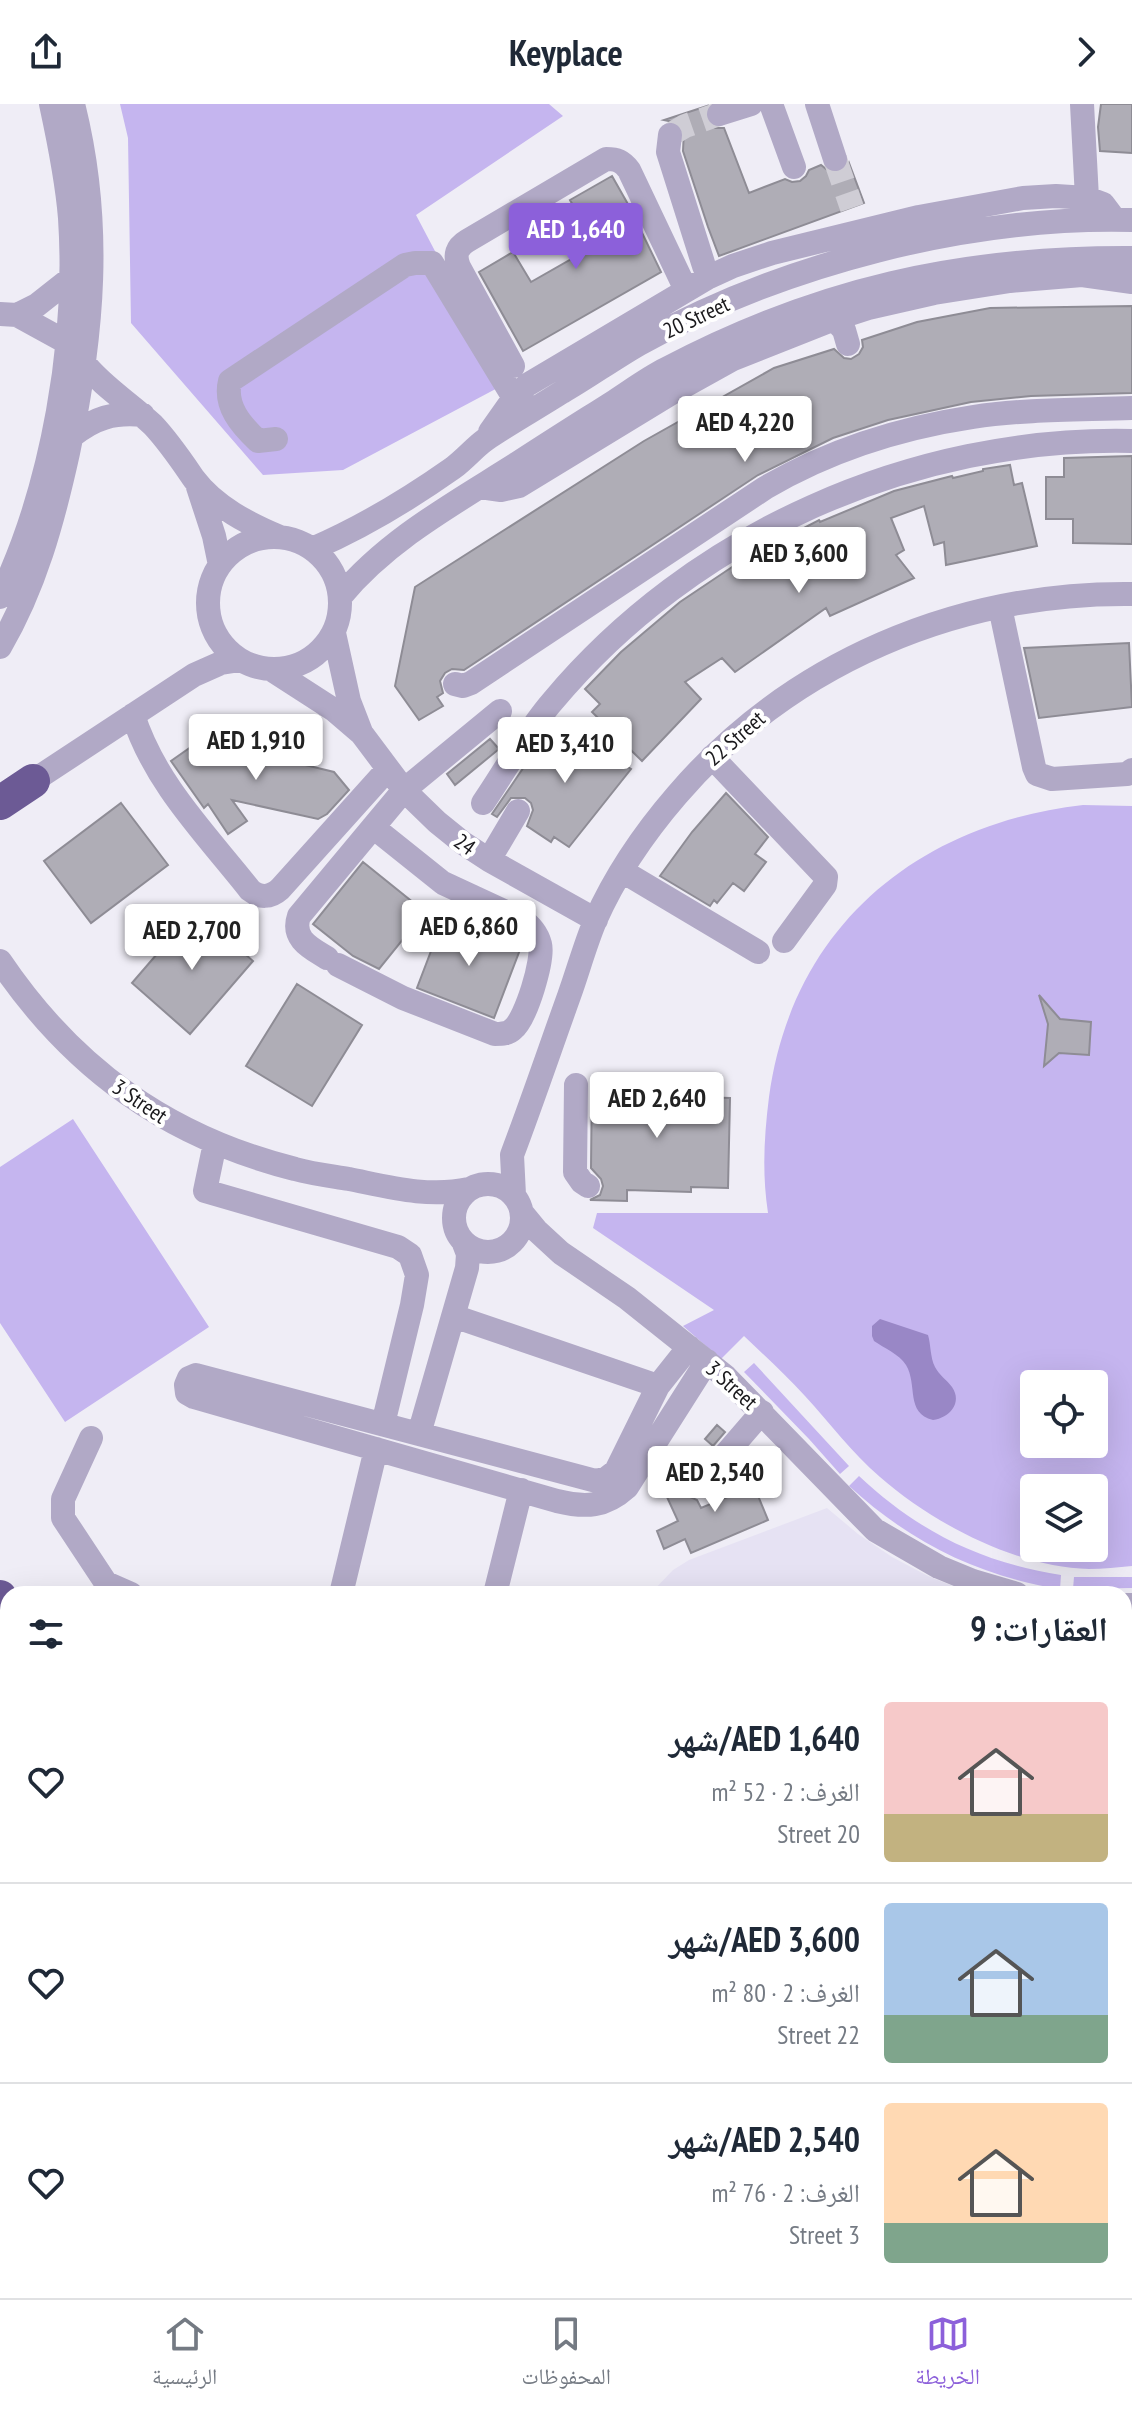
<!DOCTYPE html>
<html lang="ar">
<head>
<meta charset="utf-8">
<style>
  body { margin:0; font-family:"PT Sans Narrow","Noto Naskh Arabic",sans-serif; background:#f2f2f3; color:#1f2937; direction:rtl; height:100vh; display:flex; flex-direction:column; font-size:30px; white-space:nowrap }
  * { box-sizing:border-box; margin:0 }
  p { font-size:26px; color:#747a83 }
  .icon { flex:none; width:44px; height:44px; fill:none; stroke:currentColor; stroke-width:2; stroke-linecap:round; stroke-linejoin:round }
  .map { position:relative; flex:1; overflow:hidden; direction:ltr }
  .sheet { position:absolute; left:0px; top:1482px; width:1132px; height:712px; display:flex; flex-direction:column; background:#fff; border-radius:24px 24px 0 0; box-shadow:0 8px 32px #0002; direction:rtl }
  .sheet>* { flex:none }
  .buttons { position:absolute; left:1020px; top:1266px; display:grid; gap:16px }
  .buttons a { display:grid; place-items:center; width:88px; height:88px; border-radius:8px; background:#fff; box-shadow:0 8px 32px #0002; font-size:40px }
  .price { position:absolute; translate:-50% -68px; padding:0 18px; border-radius:8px; background:#fff; color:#222; font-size:26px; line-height:52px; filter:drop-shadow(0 2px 4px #0008) }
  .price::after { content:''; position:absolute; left:50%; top:48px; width:24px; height:18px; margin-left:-12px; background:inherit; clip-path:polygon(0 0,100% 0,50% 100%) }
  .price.active { background:#8c60da; color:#fff }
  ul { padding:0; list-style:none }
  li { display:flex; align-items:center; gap:24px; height:200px; padding:0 24px }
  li+li { border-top:2px solid #e0e1e3 }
  li span { display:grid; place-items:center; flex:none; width:224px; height:160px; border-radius:8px; color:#555 }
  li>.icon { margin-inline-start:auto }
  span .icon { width:96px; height:96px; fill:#fffc; stroke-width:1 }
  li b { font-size:34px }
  h2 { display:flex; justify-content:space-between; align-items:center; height:96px; padding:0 24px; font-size:34px }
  header { display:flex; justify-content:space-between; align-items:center; height:104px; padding:0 24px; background:#fff; font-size:36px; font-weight:700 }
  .tabs { display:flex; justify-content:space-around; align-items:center; height:112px; border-top:2px solid #e0e1e3; background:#fff; font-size:22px; color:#747a83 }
  .tabs a { display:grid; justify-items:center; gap:4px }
  .tabs .active { color:#8c60da }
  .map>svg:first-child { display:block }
</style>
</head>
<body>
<header><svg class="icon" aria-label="forward" viewBox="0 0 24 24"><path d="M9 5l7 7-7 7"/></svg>Keyplace<svg class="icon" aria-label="share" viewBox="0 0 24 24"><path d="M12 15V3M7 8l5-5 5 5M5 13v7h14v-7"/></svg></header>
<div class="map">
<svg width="1132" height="2194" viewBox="0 0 1132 2194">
  <rect width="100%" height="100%" fill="#efedf6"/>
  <!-- built -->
  <path fill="#e6e2f3" d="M827 1404 858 1430 892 1453 928 1472 972 1490H650L673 1466 689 1456Z
    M1132 1510V1751L1124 1749V1511Z"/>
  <!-- green -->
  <path fill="#c5b5ef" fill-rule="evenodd" d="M120 0H549L563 12 416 111 505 280 343 366 263 371 131 219 128 34Z
    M1083 701 1132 702V1462C1118 1463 1103 1465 1089 1465 1016 1463 934 1420 880 1373 852 1349 830 1319 805 1292 786 1271 765 1252 744 1232L721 1255 683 1222 714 1206 593 1124 597 1109H768C762 1069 764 1033 769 993 792 823 917 720 1083 701ZM1034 1280H1094V1340H1034ZM1034 1384H1094V1444H1034Z
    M73 1015 209 1223 65 1318 0 1219V1063Z
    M754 1259 849 1362 840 1370 809 1335 744 1268Z
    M859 1372C919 1428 980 1458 1061 1471L1060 1485C978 1472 910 1438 849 1382Z
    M1074 1473H1132V1484L1073 1485Z
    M8 1673V2186H1124V1856L1132 1858V2194H0V1677Z"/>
  <!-- forest -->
  <path fill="#b5a3e4" d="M507 2186H615L628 2194H498Z"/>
  <!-- water -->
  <path fill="#9987c6" d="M880 1215 928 1231C931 1241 930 1253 935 1263 939 1271 947 1276 952 1283 963 1299 949 1314 933 1316 905 1309 918 1281 906 1261 899 1250 884 1244 874 1237L872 1232V1222Z"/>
  <!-- building -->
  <path fill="#afadb6" stroke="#8e8c95" stroke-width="2" d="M1101 0H1132V49L1100 47 1098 23Z
    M707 2 704 8 705 15 715 24H724L749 89 785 75 792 78 800 77 806 72 809 66 821 61 831 69H839L846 66 849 59 864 99 719 152 708 123 683 47 684 26 678 19 664 16Z
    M612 72 629 102 661 168 523 247 479 168 513 148 531 178 596 141 570 96Z
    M1132 202V289L1031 292 971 298 888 316 833 334 758 371 464 566 452 565 445 569 440 577 443 589 437 593 443 602 419 616 395 582 415 483 644 337 774 264 834 245 844 254 851 255 859 250 863 243 862 236 917 218 990 204Z
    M1132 352V440L1073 439V415H1046V373H1064V354Z
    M1010 361 1014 381 1022 379 1037 442 946 461 944 438 934 441 924 402 891 414 904 446 896 451 914 474 830 512 826 504 735 568 722 554 685 578 701 595 642 657 592 608 600 600 585 585 621 548 680 498 747 453 757 448 768 464 778 457 780 460 808 444 800 426 819 416 820 418 894 387 952 372 953 374 983 367V365Z
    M1129 539 1132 603 1039 614 1024 544Z
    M551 623 572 636 576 629 631 665 569 743 554 733 551 738 527 722 533 706 531 699 525 694H511L497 713 492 710Z
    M490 635 499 645 455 681 447 670Z
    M236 637 251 639 250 647 298 653 297 659 334 668 349 686 327 710 318 715 232 696 247 717 228 730 208 700 204 704 171 657 198 638 235 643Z
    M726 689 768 733 755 750 766 758 744 787 733 779 717 799 714 796 710 802 660 772 692 728Z
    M121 699 168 761 91 819 44 757Z
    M363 758 425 808 379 865 353 852 313 820Z
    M195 806 253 857 190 930 132 879Z
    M444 813 521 843 494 914 417 884Z
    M297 880 362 921 312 1002 246 962Z
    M1039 891 1060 915 1091 918 1089 951 1059 949 1044 962 1048 920Z
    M592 973 629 974V987L695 988V993L730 994 728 1084 691 1083V1088L627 1086V1097L590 1096 600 1091 603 1082 601 1075 591 1064Z
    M717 1321 725 1328 713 1342 705 1335Z
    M745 1360 768 1416 691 1449 685 1435 664 1445 657 1427 678 1417 667 1393 685 1386 690 1393 697 1396 701 1404 730 1392 723 1376 732 1365Z"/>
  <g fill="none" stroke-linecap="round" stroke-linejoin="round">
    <!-- minor-tunnel -->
    <path stroke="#cfcdd5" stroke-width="24" stroke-dasharray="24 12" stroke-linecap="butt" d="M670 31 685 22 719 10
      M835 55 852 104"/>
    <!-- minor -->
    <path stroke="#b1a9c6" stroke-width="24" d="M771 0 794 63
      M817 0 835 55
      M1082 0 1087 94
      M719 10 751 0
      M670 31 668 48 704 162 709 173
      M0 210 17 211 68 239
      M17 211 37 201 70 175
      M834 215 844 226 848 240
      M84 259C104 284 130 299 153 321 169 338 181 356 194 375 215 403 249 420 280 433
      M513 262 459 163C454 151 457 143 467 137L606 55C617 55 622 57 629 66L686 186
      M490 328 514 294 527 281 709 173 733 162 772 149 919 113 1023 94 1056 92 1087 94 1103 100 1115 116
      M72 332C94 314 114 308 143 311
      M276 335 258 337C241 321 224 302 230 277L405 161 415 159H432L514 294
      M198 383 214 432 220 461
      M480 383 501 386 519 382 670 290 733 255 834 215 868 204 934 189 1010 177 1082 171 1132 178
      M208 499a66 66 0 1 1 132 0a66 66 0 1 1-132 0Z
      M312 445C361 424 409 395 453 364 465 355 474 344 485 336 510 319 537 304 562 288 588 273 613 255 639 240 783 160 967 112 1132 116
      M0 493C53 383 78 236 70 114 67 76 59 37 51 0
      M340 493C388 435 455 399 518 359 550 338 582 318 615 297 632 286 648 274 666 265 818 185 961 153 1132 154
      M1000 503 1034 663 1037 670 1052 675 1127 670 1132 666
      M334 529 349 597 361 628
      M0 543C35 483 53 417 68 349 93 230 103 119 73 0
      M272 566 334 606 362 630 404 686 437 718 463 739 489 756 596 816
      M455 580 463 582 471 579 765 384C828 347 900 324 973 313 1025 305 1079 306 1132 304
      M133 611C155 680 206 730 250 786 260 794 270 794 280 785L387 666
      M712 653 826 773 825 781 784 837
      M22 688 33 677 194 571 221 559 240 556
      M483 699C505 667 526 628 552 598 692 430 913 332 1132 337
      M489 756 518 707
      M622 767 758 848
      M327 854C311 844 291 835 299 812L404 686 500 607
      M0 857C73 965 168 1033 295 1065 313 1070 331 1072 349 1075 389 1083 428 1094 469 1085
      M338 861 403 894 495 930C502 930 508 930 513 925 526 915 544 855 540 840 537 829 530 821 521 815L443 779 373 723
      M576 981 575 1068 582 1078 588 1082
      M215 1039 205 1087 398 1143 410 1151 417 1171 412 1201 383 1320
      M454 1114a34 34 0 1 1 68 0a34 34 0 1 1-68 0Z
      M514 1091 512 1051C532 998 550 945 569 892 578 867 585 841 595 817 615 772 645 728 677 691 791 558 958 488 1132 490
      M522 1109 536 1126 561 1149 627 1194 726 1273 875 1426 939 1463 973 1477 1017 1490
      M459 1214 658 1282
      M689 1243 658 1282 616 1367 607 1374 596 1377 196 1271 189 1274 186 1281 187 1289 194 1293 557 1397C586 1404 605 1403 627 1383L707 1257
      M419 1330 467 1164 468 1150 463 1137
      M91 1334 63 1395V1414L106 1479 131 1490
      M699 1381 762 1308
      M341 1490 376 1345
      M495 1490 521 1386
      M1124 1501H1132"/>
    <!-- major -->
    <path stroke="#7e6fa2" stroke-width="30" d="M1124 2029 1132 2035
      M38 2194 46 2186"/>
    <!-- highway -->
    <path stroke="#6c5a95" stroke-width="34" d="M0 699 33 677
      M0 1493 8 1508
      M0 1563 8 1575
      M0 1671 8 1682
      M0 1699 8 1712
      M0 1845 8 1858
      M0 1956 8 1968
      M0 2044 8 2074
      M1124 2060 1132 2065
      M1124 2141 1132 2147
      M306 2186 311 2194
      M395 2186 403 2194
      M1084 2186 1096 2194
      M20 2194 21 2186
      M157 2194 164 2186
      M229 2194 237 2186"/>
  </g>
  <g text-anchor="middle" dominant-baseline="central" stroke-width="8" stroke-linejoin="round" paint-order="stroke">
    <!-- street labels -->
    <g font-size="22" fill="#19181b" stroke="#fff">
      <text transform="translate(696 213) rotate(-25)">20 Street</text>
      <text transform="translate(735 634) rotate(-41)">22 Street</text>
      <text transform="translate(465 740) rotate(36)">24</text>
      <text transform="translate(140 997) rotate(34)">3 Street</text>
      <text transform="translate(732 1281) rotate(42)">3 Street</text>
    </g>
  </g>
</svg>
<div class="buttons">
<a><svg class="icon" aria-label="locate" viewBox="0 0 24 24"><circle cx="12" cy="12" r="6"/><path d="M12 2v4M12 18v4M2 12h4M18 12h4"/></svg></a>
<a><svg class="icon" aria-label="layers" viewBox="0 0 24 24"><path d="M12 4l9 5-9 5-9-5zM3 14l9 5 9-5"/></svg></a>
</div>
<b class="price active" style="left:576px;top:167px">AED 1,640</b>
<b class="price" style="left:745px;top:360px">AED 4,220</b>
<b class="price" style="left:799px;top:491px">AED 3,600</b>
<b class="price" style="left:256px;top:678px">AED 1,910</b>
<b class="price" style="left:565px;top:681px">AED 3,410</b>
<b class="price" style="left:469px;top:864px">AED 6,860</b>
<b class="price" style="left:192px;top:868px">AED 2,700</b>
<b class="price" style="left:657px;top:1036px">AED 2,640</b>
<b class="price" style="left:715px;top:1410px">AED 2,540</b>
<section class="sheet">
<h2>العقارات: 9<svg class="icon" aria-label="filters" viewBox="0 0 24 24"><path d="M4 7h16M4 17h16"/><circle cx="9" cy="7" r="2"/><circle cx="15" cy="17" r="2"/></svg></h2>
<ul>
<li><span style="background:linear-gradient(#f6c9c9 70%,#c2b280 0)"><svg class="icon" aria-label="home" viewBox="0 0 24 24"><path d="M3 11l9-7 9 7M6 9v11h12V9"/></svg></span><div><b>AED 1,640/شهر</b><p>الغرف: 2 · 52 m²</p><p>20 Street</p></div><svg class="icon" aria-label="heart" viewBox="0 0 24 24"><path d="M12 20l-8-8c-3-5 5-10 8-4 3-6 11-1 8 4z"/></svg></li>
<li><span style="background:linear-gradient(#a9c7e8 70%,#7fa58c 0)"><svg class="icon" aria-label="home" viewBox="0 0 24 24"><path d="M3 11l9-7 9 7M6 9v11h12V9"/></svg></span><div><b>AED 3,600/شهر</b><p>الغرف: 2 · 80 m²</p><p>22 Street</p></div><svg class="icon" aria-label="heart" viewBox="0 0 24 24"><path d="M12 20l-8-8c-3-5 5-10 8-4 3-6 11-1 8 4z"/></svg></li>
<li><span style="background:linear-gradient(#ffd9b3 75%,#7fa58c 0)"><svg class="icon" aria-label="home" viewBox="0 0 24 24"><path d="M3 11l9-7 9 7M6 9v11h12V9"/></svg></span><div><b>AED 2,540/شهر</b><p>الغرف: 2 · 76 m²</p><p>3 Street</p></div><svg class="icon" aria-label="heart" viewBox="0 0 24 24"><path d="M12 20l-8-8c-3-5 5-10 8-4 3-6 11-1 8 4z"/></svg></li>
</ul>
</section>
</div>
<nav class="tabs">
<a class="active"><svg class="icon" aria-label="map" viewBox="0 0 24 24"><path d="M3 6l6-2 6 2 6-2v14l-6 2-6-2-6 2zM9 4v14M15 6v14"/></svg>الخريطة</a>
<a><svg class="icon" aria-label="saved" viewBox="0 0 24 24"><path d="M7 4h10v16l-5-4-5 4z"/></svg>المحفوظات</a>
<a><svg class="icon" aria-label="home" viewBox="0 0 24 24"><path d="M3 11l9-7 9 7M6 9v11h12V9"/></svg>الرئيسية</a>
</nav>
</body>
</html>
